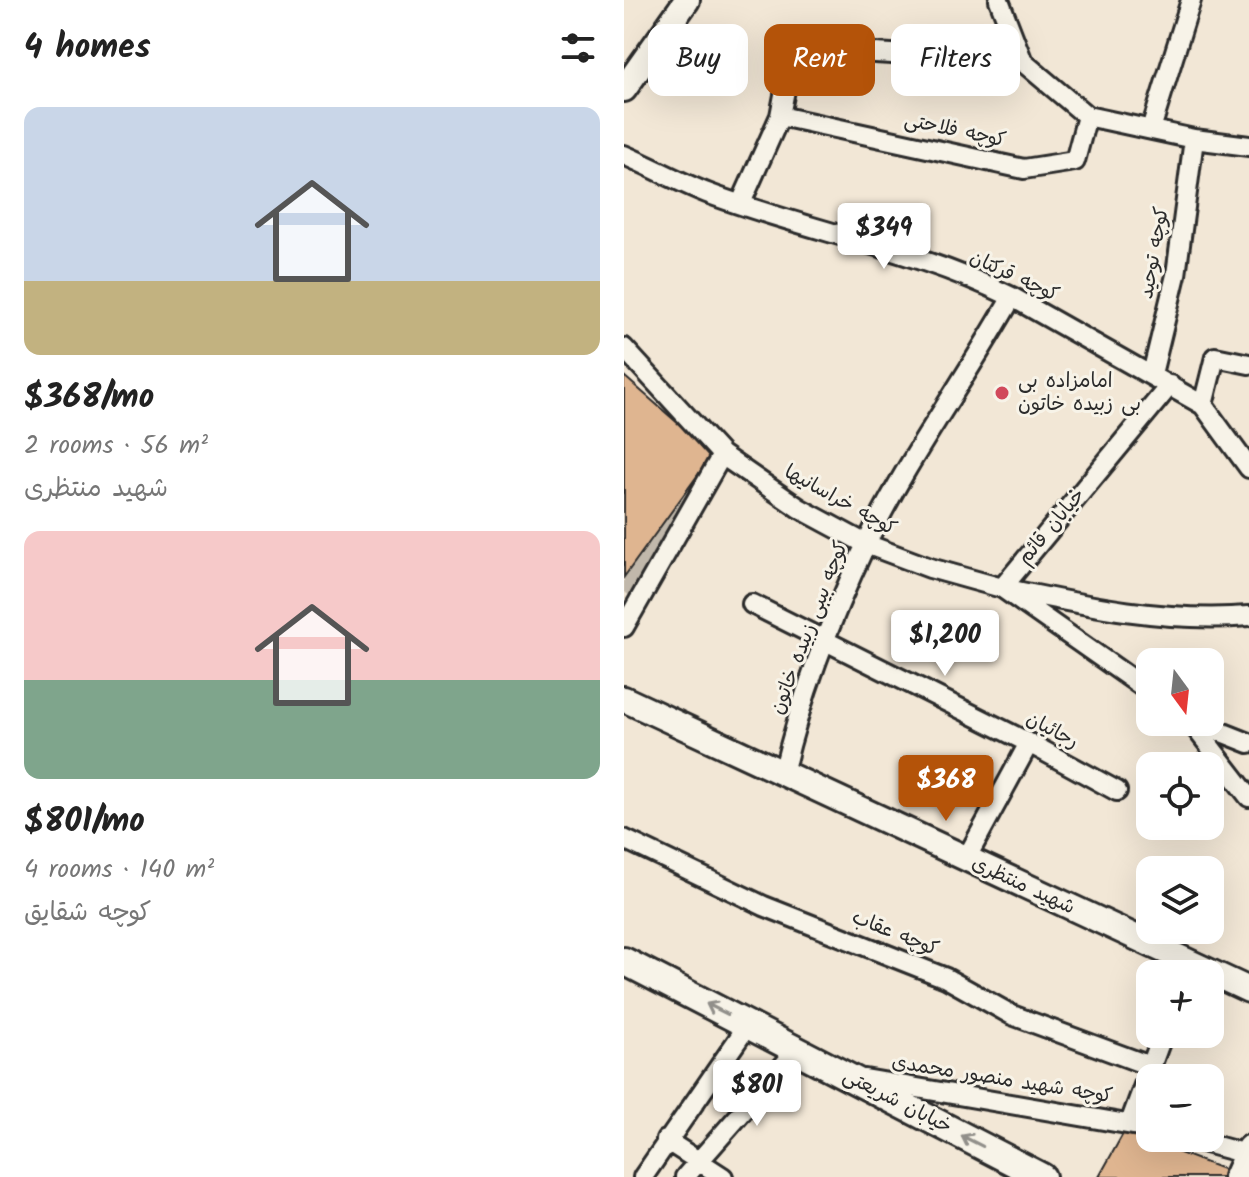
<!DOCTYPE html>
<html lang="en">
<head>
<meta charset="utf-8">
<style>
  body { margin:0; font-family:Kalam,"Playpen Sans Arabic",sans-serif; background:#f2f2f2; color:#222; height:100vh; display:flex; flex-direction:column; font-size:30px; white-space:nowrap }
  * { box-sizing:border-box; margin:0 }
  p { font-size:26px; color:#767676 }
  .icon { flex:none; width:44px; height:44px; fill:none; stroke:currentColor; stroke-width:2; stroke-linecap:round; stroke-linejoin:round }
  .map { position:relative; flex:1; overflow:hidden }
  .details { display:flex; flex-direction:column; background:#fff; width:624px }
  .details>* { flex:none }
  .banner { position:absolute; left:24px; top:24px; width:480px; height:72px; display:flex; gap:16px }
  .needle { width:52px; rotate:165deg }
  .buttons { position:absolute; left:512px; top:648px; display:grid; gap:16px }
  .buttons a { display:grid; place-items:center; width:88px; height:88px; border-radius:16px; background:#fff; box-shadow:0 8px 32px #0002; font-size:40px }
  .price { position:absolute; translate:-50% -68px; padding:0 18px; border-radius:8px; background:#fff; color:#222; font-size:26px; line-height:52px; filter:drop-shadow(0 2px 4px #0008) }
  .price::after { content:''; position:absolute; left:50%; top:48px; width:24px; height:18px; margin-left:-12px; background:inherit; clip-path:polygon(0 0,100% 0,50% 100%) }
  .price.current { background:#b45309; color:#fff }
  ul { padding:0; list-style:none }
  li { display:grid; align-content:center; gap:16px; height:424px; padding:0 24px }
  li span { display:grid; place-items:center; height:248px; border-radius:16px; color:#555 }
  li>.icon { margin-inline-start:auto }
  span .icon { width:144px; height:144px; fill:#fffc; stroke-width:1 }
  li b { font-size:34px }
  h2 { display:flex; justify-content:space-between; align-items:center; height:96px; padding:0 24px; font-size:34px }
  .tag { padding:0 28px; border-radius:16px; background:#fff; box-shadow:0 8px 32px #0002; font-size:28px; line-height:72px }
  .tag.current { background:#b45309; color:#fff }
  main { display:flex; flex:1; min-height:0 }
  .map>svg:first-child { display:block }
</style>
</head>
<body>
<main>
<section class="details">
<h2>4 homes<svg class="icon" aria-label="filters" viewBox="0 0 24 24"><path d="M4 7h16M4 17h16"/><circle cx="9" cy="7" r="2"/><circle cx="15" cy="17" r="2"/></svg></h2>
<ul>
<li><span style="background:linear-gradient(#c9d6e8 70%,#c2b280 0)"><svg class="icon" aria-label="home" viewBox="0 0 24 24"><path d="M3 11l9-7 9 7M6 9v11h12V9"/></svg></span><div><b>$368/mo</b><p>2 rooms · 56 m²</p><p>شهید منتظری</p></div></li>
<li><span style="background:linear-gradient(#f6c9c9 60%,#7fa58c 0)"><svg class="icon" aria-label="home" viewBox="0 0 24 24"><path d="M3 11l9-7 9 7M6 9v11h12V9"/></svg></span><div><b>$801/mo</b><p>4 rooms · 140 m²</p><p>کوچه شقایق</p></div></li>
</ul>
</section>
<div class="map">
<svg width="625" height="1177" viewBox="0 0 625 1177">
  <rect width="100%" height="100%" fill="#f2e7d6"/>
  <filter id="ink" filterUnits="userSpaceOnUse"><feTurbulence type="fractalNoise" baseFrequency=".0125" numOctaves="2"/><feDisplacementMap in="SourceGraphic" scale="16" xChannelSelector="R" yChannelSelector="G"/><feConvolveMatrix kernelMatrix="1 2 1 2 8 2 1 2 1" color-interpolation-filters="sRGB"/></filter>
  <g filter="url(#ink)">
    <!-- shadow -->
    <path fill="#0003" d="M0 379 98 466 5 595 0 592Z"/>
    <!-- building -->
    <path fill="#dfb590" stroke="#2b2b2b" stroke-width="2" d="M0 376 89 454 0 577Z
      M500 1132 604 1171 601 1177H475Z"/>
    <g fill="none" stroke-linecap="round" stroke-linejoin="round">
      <defs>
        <path id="minor" d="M375 0 399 62 463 116 570 139 625 146
          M156 116 400 169 451 161 463 116
          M527 129 567 0
          M0 155C28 167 55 182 83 193 184 231 291 249 388 297L579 405 625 468
          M117 203 156 116 169 48 399 62
          M0 348 98 455 175 508 242 544 306 568 378 588 526 692
          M528 374 552 275 570 139
          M546 385 378 588C459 605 542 623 625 616
          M579 405 591 357 625 364
          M128 604 405 743 493 791
          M0 627 98 455
          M567 722 625 797
          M572 722 625 743
          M159 774C177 696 208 616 242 544 284 458 341 380 388 297
          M0 839 140 906 322 978 388 1015 526 1066
          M342 859 405 743
          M241 1079 526 1128
          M506 1123 539 1034
          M563 1138 622 1154
          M42 1140 99 1177
          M19 1177 124 1025
          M61 1177 173 1050"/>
        <path id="tertiary" d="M0 89 63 0
          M0 699 625 990
          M612 1177 625 1148"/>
        <path id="secondary" d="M0 961 418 1177"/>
      </defs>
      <!-- minor casing -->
      <use href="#minor" stroke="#2b2b2b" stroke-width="24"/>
      <!-- tertiary casing -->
      <use href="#tertiary" stroke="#2b2b2b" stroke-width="30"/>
      <!-- secondary casing -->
      <use href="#secondary" stroke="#2b2b2b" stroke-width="32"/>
      <!-- minor -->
      <use href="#minor" stroke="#f7f3e8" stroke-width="18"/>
      <!-- tertiary -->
      <use href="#tertiary" stroke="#f7f3e8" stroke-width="24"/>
      <!-- secondary -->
      <use href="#secondary" stroke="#f7f3e8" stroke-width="26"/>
    </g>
    <!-- one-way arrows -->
    <defs><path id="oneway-shaft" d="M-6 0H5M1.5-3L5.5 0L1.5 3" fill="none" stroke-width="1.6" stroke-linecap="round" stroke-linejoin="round" transform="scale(2)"/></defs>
    <g stroke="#918f8a">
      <use href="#oneway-shaft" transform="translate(93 1009) rotate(-153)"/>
      <use href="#oneway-shaft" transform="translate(348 1141) rotate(-153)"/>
    </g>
  </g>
  <!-- markers -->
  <circle fill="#d1495b" stroke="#f7f3e8" stroke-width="3" cx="378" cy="393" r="8"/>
  <g text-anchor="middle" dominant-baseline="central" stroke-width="6" stroke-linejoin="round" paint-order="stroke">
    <!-- street labels -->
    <g font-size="20" fill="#2b2b2b" stroke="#f7f3e8">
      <text transform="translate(331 131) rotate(12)">کوچه فلاحتی</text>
      <text transform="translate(531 253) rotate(-80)">کوچه توحید</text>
      <text transform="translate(390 277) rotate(25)">کوچه قرکتان</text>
      <text transform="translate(216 501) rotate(29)">کوچه خراسانیها</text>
      <text transform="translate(428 527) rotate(-50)">خیابان قائم</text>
      <text transform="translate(186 628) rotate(-69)">کوچه بیبی زبیده خاتون</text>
      <text transform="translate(428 731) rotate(28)">رجائیان</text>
      <text transform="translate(399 886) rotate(25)">شهید منتظری</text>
      <text transform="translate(271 934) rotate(22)">کوچه عقاب</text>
      <text transform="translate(378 1080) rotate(9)">کوچه شهید منصور محمدی</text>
      <text transform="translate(273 1102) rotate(27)">خیابان شریعتی</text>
    </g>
    <!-- poi labels -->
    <g font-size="20" fill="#2b2b2b" stroke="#f7f3e8" text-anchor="start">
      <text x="394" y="382">امامزاده بی<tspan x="394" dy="23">بی زبیده خاتون</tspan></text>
    </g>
  </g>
</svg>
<div class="buttons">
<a><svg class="needle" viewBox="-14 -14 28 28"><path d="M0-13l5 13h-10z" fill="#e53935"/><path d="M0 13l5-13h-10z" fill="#767676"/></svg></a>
<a><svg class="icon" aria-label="locate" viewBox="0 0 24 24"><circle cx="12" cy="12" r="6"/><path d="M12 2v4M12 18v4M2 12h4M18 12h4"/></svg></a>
<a><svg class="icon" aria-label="layers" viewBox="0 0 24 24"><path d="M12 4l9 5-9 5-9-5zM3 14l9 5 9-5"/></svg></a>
<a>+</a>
<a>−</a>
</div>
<b class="price" style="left:260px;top:271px">$349</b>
<b class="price" style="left:321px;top:678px">$1,200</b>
<b class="price current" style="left:322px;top:823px">$368</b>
<b class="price" style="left:133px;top:1128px">$801</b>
<div class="banner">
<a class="tag">Buy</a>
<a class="tag current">Rent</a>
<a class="tag">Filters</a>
</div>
</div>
</main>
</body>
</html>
